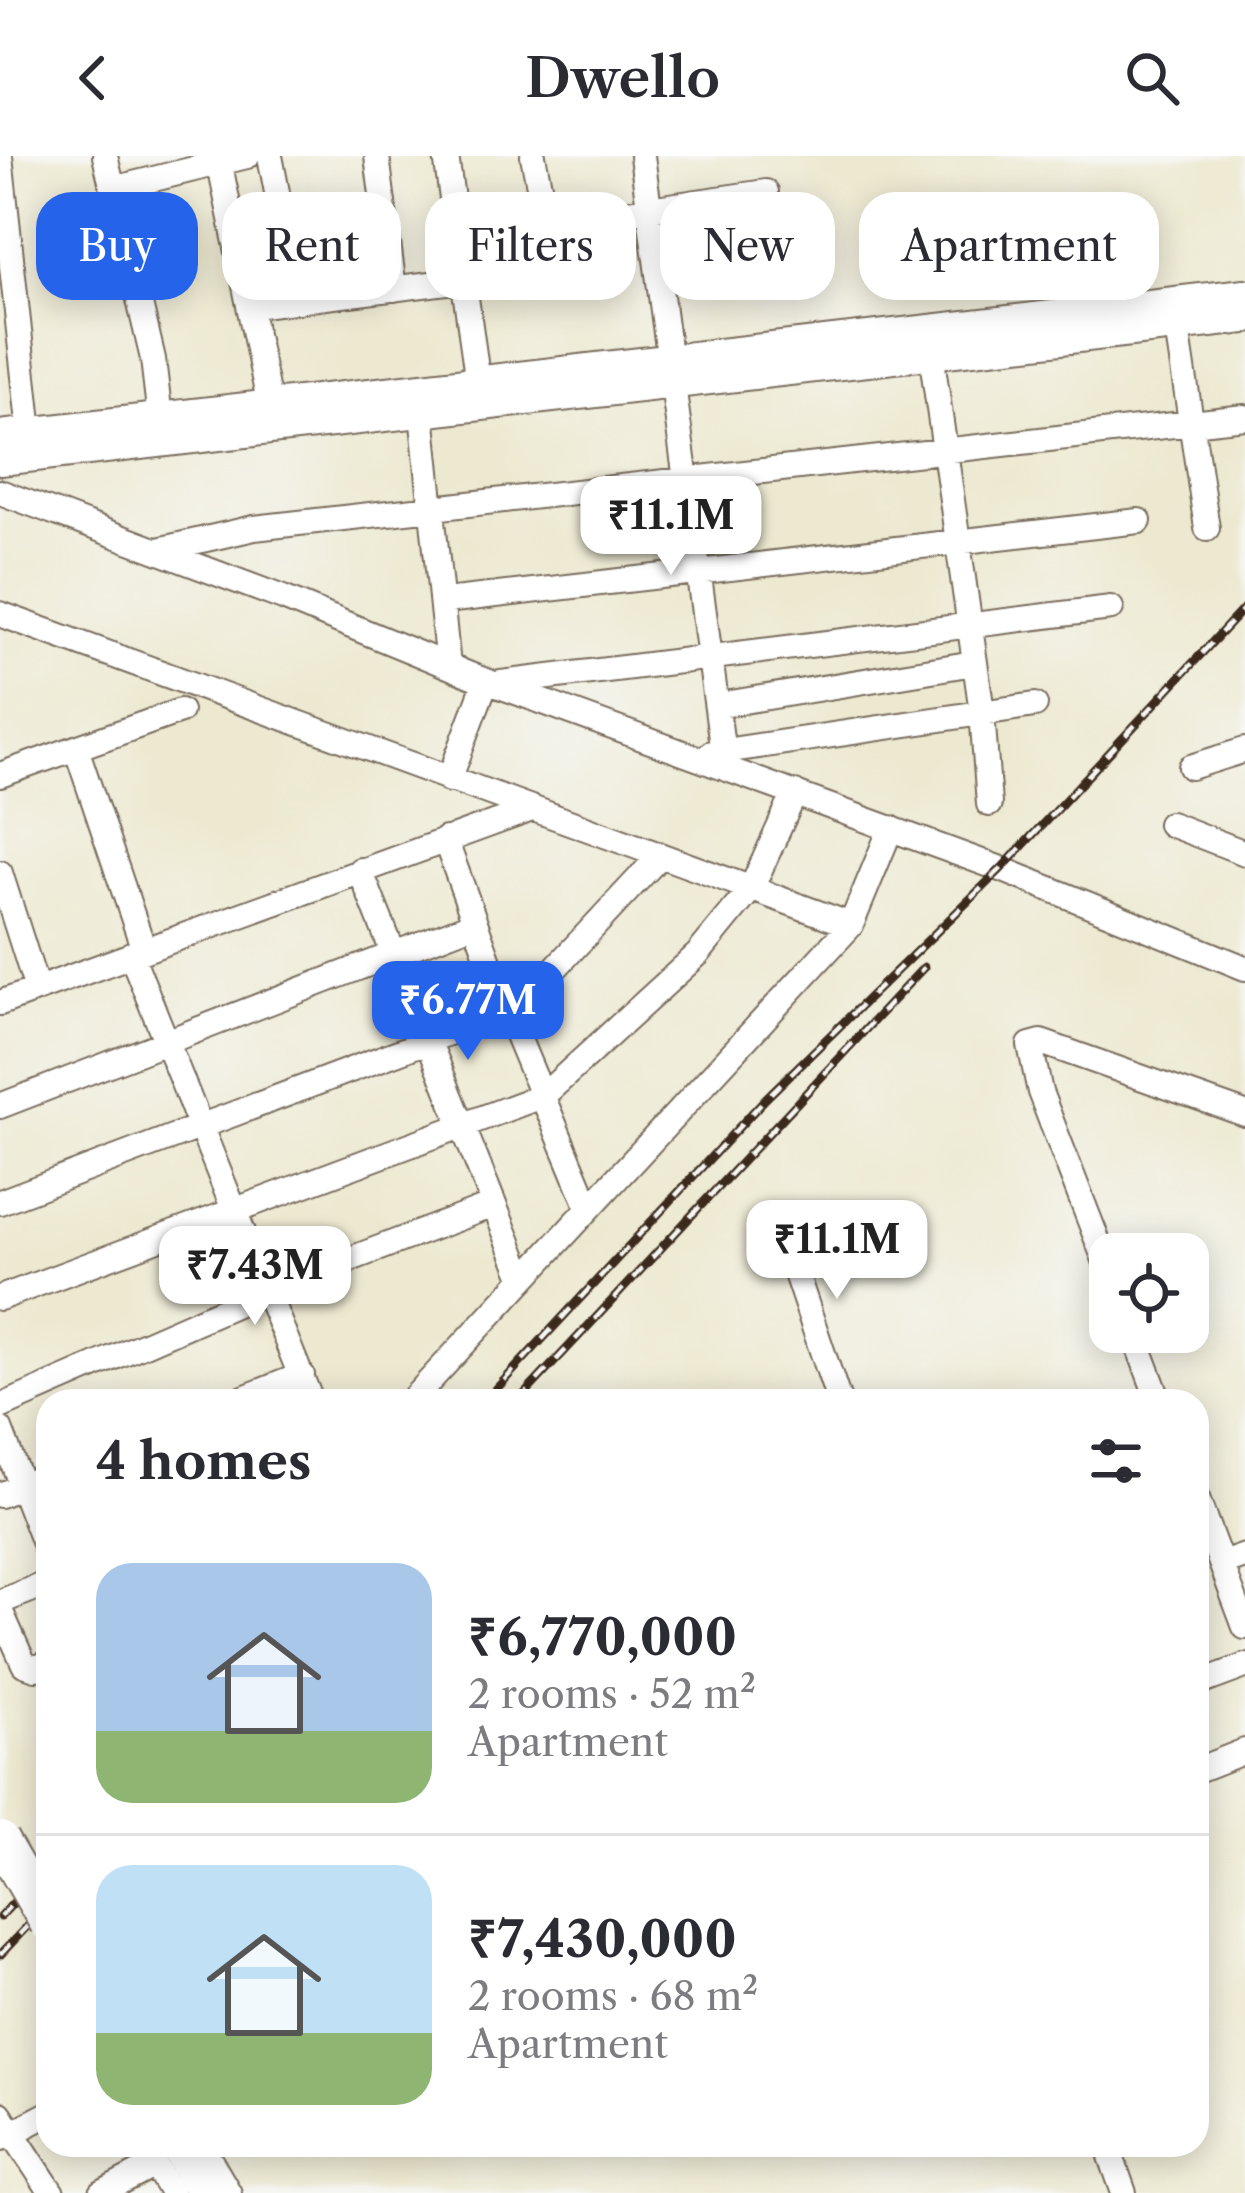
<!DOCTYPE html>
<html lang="en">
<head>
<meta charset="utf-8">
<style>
  body { margin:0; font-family:"Libre Caslon Text",serif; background:#f2f2f3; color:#2b2b33; height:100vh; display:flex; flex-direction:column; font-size:45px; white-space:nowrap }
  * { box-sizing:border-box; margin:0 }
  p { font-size:39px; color:#7c7c81 }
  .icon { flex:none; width:66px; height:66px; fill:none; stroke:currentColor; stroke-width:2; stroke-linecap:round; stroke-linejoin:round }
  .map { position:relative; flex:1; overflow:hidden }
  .drawer { position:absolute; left:36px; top:1233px; width:1173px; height:768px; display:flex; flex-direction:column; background:#fff; border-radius:36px; box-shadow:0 6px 30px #0003 }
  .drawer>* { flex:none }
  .top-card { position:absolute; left:36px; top:36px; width:1173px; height:108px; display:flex; gap:24px }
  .tools { position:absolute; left:1089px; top:1077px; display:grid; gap:24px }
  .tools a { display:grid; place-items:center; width:120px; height:120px; border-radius:24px; background:#fff; box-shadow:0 6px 30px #0003; font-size:60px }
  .price { position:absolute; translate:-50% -102px; padding:0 27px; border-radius:24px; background:#fff; color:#222; font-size:39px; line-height:78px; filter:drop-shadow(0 3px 6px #0008) }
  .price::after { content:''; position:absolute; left:50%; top:72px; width:36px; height:27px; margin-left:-18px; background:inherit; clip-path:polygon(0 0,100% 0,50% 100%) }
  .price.current { background:#2563eb; color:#fff }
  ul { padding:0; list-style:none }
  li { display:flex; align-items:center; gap:36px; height:300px; padding:0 60px }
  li+li { border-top:3px solid #e1e1e2 }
  li span { display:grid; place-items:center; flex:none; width:336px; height:240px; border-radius:36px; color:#555 }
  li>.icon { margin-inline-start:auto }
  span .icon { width:144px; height:144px; fill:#fffc; stroke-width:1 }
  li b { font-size:51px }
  h2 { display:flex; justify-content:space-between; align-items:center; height:144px; padding:0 60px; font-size:51px }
  .chip { padding:0 42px; border-radius:36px; background:#fff; box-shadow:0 6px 30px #0003; font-size:42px; line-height:108px }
  .chip.current { background:#2563eb; color:#fff }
  header { display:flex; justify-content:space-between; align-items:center; height:156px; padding:0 60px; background:#fff; font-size:54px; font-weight:600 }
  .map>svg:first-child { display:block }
</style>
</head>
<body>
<header><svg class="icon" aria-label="back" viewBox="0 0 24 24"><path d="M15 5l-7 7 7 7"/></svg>Dwello<svg class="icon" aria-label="search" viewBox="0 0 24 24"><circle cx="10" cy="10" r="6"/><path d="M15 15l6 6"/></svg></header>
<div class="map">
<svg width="1245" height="2037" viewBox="0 0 1245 2037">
  <rect width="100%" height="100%" fill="#f6f6f2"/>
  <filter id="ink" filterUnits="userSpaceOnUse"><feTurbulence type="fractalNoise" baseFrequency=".00833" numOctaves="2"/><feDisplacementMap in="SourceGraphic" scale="24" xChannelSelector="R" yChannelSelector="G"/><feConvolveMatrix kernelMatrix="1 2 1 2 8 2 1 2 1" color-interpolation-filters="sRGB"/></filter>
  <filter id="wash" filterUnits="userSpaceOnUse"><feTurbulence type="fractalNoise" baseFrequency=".004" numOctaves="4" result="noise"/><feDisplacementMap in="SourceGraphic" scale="48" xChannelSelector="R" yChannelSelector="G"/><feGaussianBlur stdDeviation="2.7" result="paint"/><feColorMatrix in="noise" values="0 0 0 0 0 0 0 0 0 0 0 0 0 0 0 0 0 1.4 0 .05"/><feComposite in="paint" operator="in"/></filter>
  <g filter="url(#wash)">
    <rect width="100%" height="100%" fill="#ede9d1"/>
  </g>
  <g filter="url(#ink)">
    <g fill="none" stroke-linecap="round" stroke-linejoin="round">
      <defs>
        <path id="minor" d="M0 0 30 276
          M105 0 153 203 162 279
          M218 0 269 246
          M270 0 298 145
          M377 0 394 133
          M446 0 480 241
          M533 0 545 59 552 67 766 36
          M642 0 725 612
          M113 33 247 0
          M253 150 463 124
          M1177 172 1207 372
          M929 182 982 556 989 648
          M420 238 448 510
          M0 336 283 442 475 521 1001 713 1245 812
          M158 394 254 372 1245 261
          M445 445 1139 365
          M0 458 851 769
          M501 527 1111 452
          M719 549 974 507
          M76 592 144 794
          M711 597 1035 549
          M1191 611 1245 594
          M0 619 180 555
          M449 624 486 525
          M1170 668 1245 697
          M445 683 507 855 589 1052
          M360 714 523 1121
          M0 717 37 833
          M131 798 311 1245
          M0 847 529 654
          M0 950 472 768
          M0 1046 507 855 530 839 659 701
          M779 1067 839 1245
          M1110 1117 1040 936 1030 889 1041 886 1245 958
          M0 1142 544 939 698 798 751 733 795 637
          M1133 1176 1159 1245
          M236 1245 302 1219
          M411 1245 851 769 891 672
          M0 1251 266 1135 493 1049
          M0 1273 48 1398
          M0 1339 48 1319
          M1197 1343 1245 1471
          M1222 1408 1245 1400
          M0 1446 48 1427
          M0 1454 24 1508 36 1512 48 1507
          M1197 1528 1245 1510
          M1197 1614 1245 1595
          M0 1958 52 2037
          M2 1982 48 1958
          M143 1989 172 2037
          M201 1989 229 2037
          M1107 1989 1124 2037
          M102 2037 155 2009"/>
        <path id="major" d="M0 280 1245 138
          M0 304 1245 162"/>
        <path id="highway" d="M178 1989 206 2037"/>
      </defs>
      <!-- minor casing -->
      <use href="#minor" stroke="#796d5d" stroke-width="28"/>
      <!-- major casing -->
      <use href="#major" stroke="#796d5d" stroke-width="34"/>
      <!-- highway casing -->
      <use href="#highway" stroke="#796d5d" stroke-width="40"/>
      <!-- minor -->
      <use href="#minor" stroke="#fff" stroke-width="24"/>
      <!-- major -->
      <use href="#major" stroke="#fff" stroke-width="30"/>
      <!-- highway -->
      <use href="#highway" stroke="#fff" stroke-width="36"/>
      <defs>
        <path id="rail" d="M485 1245 765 943 1001 713 1245 451
          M518 1245 924 811
          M0 1761 48 1710
          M0 1799 48 1748"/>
      </defs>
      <!-- rail casing -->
      <use href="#rail" stroke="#3b2a1e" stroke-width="9"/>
      <!-- rail -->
      <use href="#rail" stroke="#f6f6f2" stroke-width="4.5" stroke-dasharray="14" stroke-linecap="butt"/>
      <defs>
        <path id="highway-bridge" d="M0 1684 48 1767"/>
      </defs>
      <!-- highway-bridge casing -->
      <use href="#highway-bridge" stroke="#796d5d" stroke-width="40" stroke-linecap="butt"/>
      <!-- highway-bridge -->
      <use href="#highway-bridge" stroke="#fff" stroke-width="36"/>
    </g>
  </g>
</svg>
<div class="tools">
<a><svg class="icon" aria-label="locate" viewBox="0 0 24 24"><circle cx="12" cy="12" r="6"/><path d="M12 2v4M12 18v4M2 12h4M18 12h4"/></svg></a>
</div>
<b class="price" style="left:671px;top:422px">₹11.1M</b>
<b class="price current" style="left:468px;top:907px">₹6.77M</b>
<b class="price" style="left:837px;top:1146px">₹11.1M</b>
<b class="price" style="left:255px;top:1172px">₹7.43M</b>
<div class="top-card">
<a class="chip current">Buy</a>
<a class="chip">Rent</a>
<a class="chip">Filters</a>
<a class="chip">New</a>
<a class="chip">Apartment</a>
</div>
<section class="drawer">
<h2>4 homes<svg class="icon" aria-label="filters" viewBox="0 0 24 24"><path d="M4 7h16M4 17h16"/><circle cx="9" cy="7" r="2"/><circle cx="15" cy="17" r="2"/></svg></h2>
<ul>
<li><span style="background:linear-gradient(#a9c7e8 70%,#8fb573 0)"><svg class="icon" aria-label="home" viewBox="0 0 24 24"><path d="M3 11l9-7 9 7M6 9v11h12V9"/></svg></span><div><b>₹6,770,000</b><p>2 rooms · 52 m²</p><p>Apartment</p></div></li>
<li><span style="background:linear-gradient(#bfe0f5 70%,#8fb573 0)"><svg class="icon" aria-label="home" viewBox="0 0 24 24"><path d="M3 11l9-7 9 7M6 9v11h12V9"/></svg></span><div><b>₹7,430,000</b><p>2 rooms · 68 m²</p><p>Apartment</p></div></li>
</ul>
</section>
</div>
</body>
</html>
